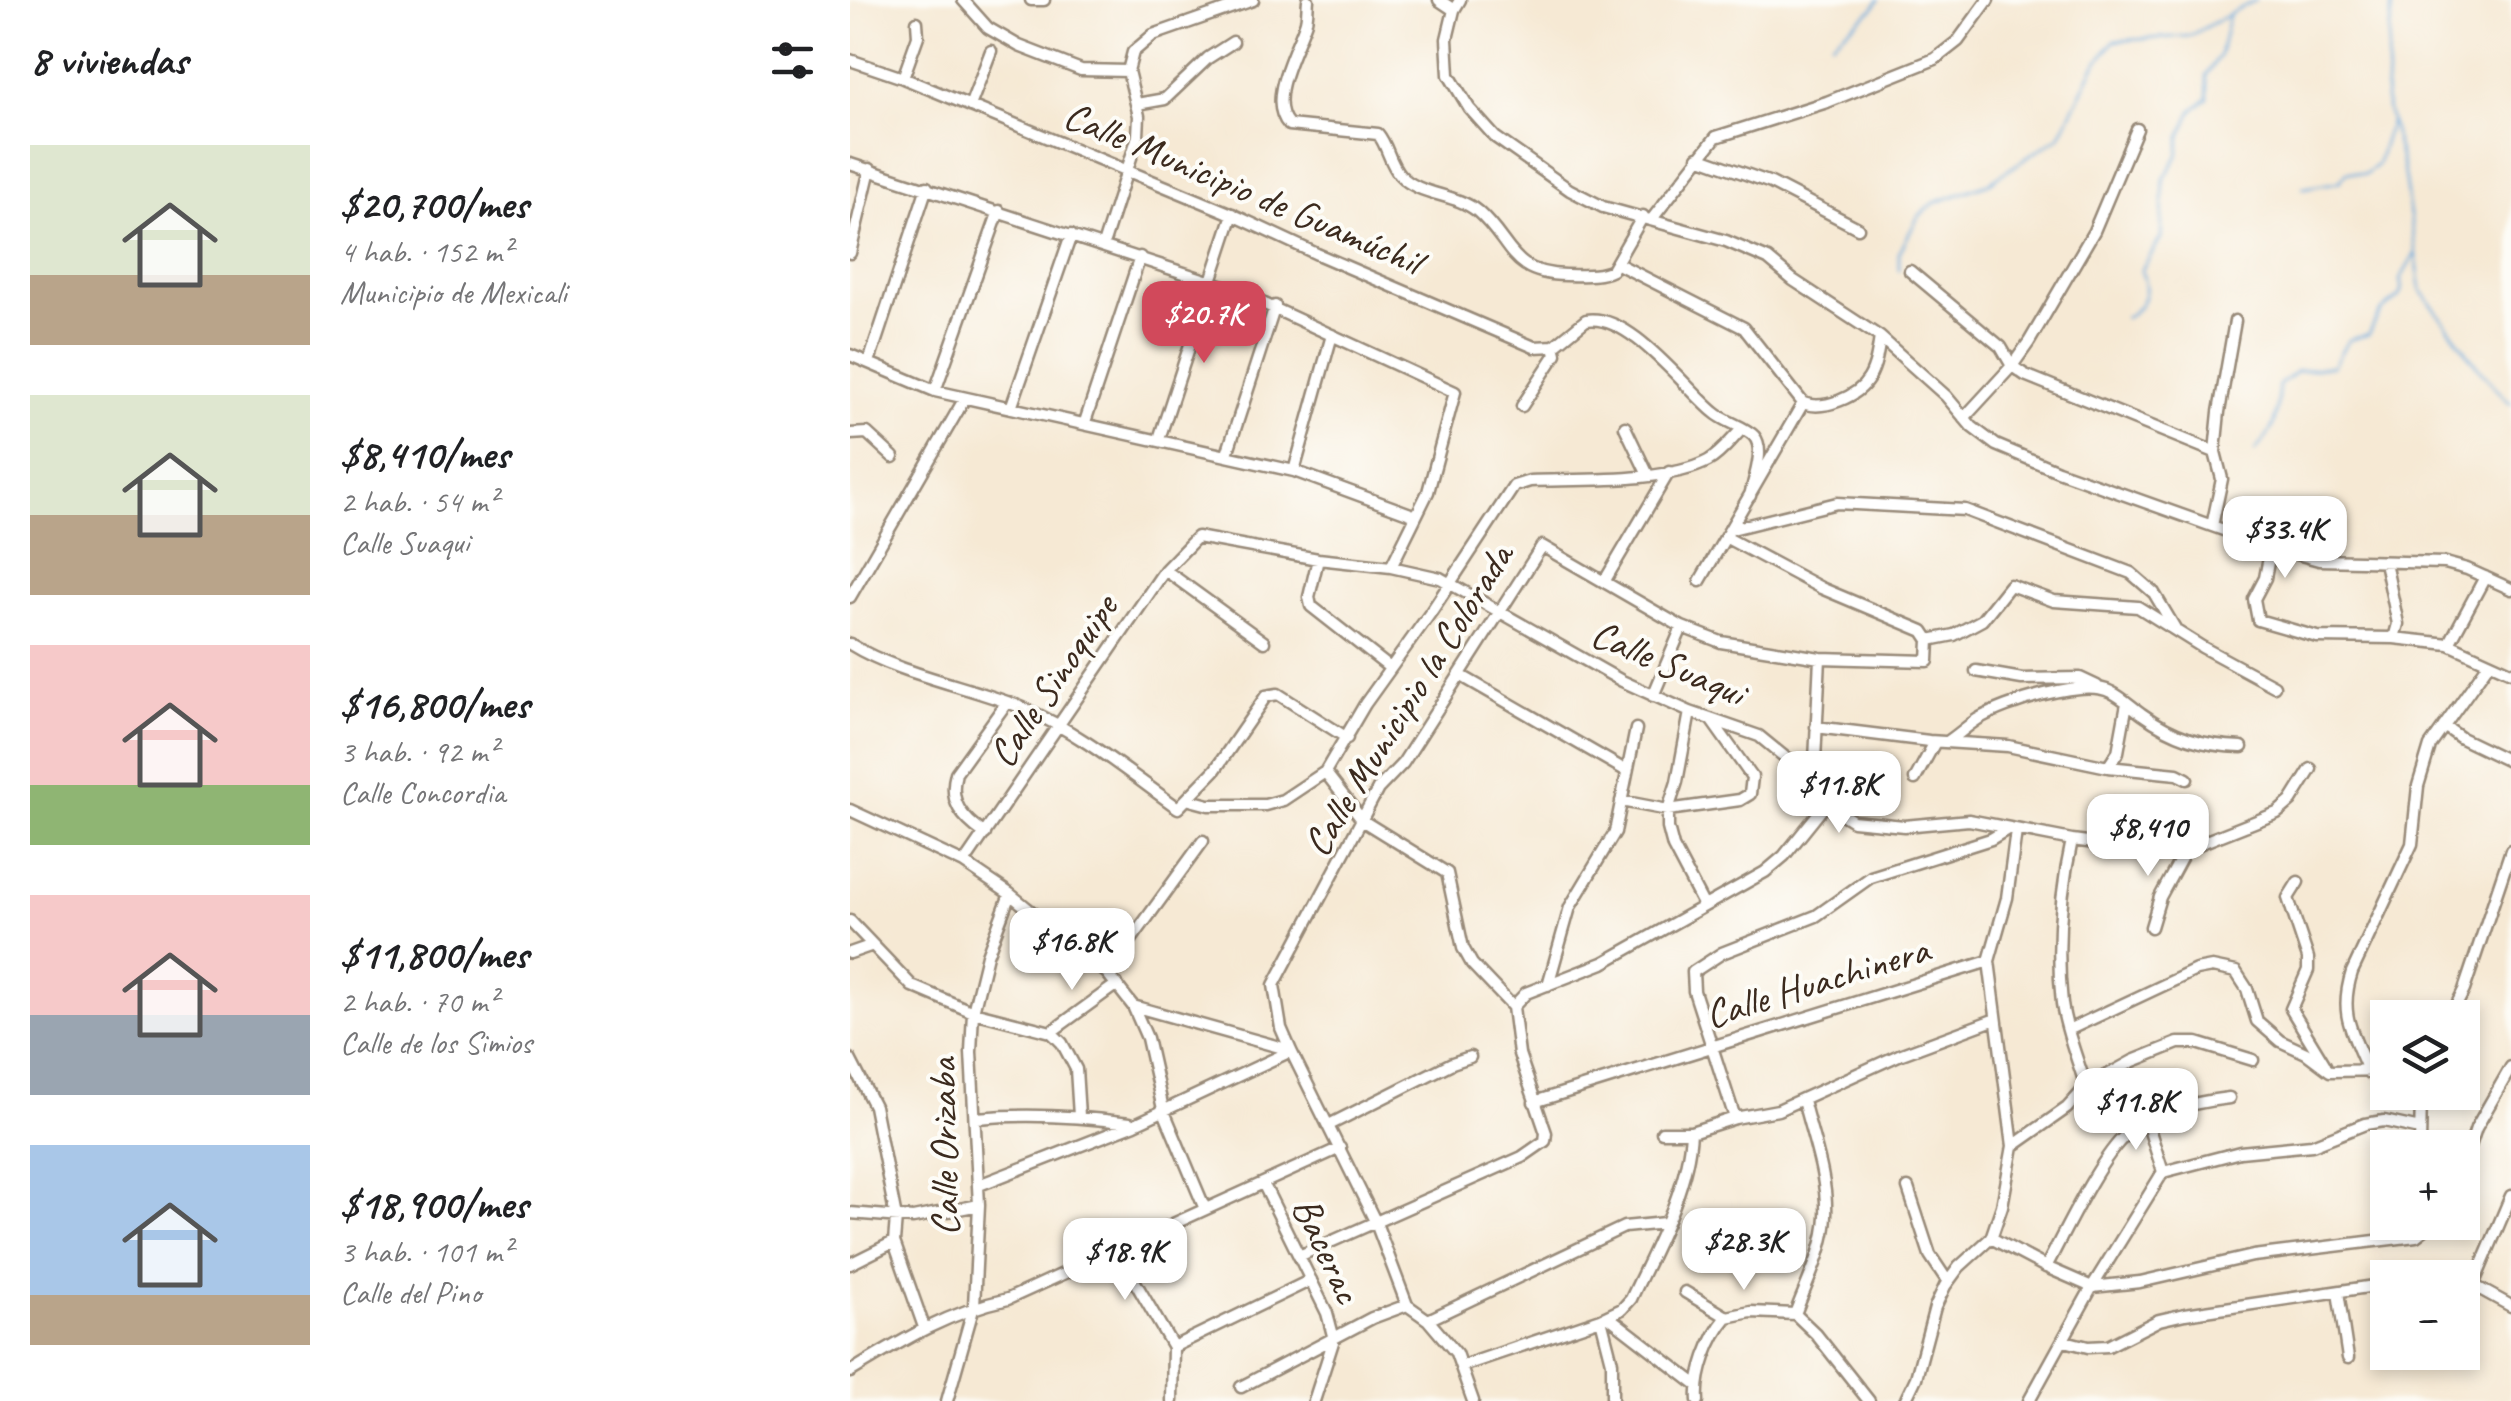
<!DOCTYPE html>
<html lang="es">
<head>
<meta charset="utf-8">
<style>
  body { margin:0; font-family:Caveat,sans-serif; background:#f6f6f6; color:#202124; height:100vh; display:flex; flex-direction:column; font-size:38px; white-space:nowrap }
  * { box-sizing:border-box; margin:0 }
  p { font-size:32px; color:#757577 }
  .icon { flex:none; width:55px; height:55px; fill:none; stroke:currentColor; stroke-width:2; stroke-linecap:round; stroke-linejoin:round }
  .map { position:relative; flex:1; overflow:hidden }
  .details { display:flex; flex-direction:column; background:#fff; width:850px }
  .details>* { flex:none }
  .buttons { position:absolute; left:1520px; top:1000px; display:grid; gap:20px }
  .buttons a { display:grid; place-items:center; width:110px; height:110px; border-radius:0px; background:#fff; box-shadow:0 5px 15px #0003; font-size:50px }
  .price { position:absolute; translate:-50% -85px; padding:0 22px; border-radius:20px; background:#fff; color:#222; font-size:32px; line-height:65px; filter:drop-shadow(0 2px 5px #0008) }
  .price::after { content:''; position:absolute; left:50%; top:60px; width:30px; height:22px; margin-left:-15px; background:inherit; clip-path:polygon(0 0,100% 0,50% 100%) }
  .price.on { background:#d1495b; color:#fff }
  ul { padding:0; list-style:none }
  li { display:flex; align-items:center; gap:30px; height:250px; padding:0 30px }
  li span { display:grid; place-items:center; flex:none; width:280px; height:200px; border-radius:0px; color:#555 }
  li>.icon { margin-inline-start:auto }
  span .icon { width:120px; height:120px; fill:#fffc; stroke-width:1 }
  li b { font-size:42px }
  h2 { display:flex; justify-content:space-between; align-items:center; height:120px; padding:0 30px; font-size:42px }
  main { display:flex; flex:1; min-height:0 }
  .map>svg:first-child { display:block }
</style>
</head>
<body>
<main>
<section class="details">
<h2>8 viviendas<svg class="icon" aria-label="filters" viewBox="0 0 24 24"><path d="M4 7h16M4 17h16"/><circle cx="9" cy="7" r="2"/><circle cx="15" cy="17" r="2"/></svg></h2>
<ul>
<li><span style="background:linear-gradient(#dfe7d0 65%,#b9a48a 0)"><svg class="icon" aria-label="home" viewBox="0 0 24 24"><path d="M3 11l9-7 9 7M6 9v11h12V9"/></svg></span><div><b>$20,700/mes</b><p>4 hab. · 152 m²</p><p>Municipio de Mexicali</p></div></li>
<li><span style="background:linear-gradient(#dfe7d0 60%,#b9a48a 0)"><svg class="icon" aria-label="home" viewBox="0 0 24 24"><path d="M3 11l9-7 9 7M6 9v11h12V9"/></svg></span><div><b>$8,410/mes</b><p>2 hab. · 54 m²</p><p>Calle Suaqui</p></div></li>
<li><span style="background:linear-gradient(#f6c9c9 70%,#8fb573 0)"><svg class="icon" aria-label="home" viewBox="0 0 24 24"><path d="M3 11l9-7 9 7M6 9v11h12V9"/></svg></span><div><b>$16,800/mes</b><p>3 hab. · 92 m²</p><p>Calle Concordia</p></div></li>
<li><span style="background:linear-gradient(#f6c9c9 60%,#9aa5b1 0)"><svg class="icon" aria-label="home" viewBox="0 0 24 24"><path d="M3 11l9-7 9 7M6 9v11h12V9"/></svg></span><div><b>$11,800/mes</b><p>2 hab. · 70 m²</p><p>Calle de los Simios</p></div></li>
<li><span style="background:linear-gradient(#a9c7e8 75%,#b9a48a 0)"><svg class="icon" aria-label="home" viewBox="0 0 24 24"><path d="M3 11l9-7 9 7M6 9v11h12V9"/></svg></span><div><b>$18,900/mes</b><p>3 hab. · 101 m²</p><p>Calle del Pino</p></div></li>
</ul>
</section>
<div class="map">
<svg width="1661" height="1401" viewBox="0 0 1661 1401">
  <rect width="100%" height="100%" fill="#fdfcf7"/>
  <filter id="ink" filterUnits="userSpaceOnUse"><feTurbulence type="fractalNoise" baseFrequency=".01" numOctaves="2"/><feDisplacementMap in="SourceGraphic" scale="20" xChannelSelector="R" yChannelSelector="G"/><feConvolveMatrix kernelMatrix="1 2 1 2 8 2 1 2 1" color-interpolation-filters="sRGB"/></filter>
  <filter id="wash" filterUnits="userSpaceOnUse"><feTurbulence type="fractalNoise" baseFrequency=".0048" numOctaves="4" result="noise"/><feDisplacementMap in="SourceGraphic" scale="40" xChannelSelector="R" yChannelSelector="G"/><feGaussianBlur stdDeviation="2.25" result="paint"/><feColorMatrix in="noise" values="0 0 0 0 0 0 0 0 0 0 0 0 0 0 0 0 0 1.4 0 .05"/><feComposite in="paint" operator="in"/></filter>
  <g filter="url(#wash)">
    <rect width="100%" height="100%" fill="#f6e9d4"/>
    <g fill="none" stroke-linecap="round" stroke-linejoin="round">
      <!-- stream -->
      <path stroke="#67a8db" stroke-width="2.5" d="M1542 0 1535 100 1553 168 1571 290 1630 370 1661 404
        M982 42 1022 10 1029 0
        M1453 188 1489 182 1497 172 1515 174 1527 165 1540 122
        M1049 270V253L1068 217 1084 203 1137 184 1210 136 1244 67 1264 41 1339 36 1406 0
        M1275 318C1293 307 1301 292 1291 271L1311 238 1314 179 1328 156 1331 136 1342 111 1358 98 1356 75 1370 55 1379 15
        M1405 451C1429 425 1425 418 1429 385L1447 371 1483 366 1498 340 1519 334C1523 327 1526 317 1531 312 1542 300 1556 299 1550 280L1565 254"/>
    </g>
  </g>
  <g filter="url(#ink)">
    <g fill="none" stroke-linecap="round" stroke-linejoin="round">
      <defs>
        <path id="minor" d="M113 0 138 28 169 46 231 70 278 71
          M181 0H194
          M458 0C457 8 458 17 455 24 446 51 416 101 439 125L528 134C538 146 539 163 550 175 569 196 605 193 627 211 663 242 658 274 716 275 732 275 748 277 762 270L793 216
          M589 0 604 10
          M610 0 604 10 597 39 599 75 619 108 645 137 720 190 753 207 876 241 918 259 943 280 1030 337 1096 396 1122 427 1146 445 1208 471 1421 547 1469 560 1595 563 1617 569 1661 589
          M0 60 53 78 377 212 467 254 684 347 704 346 736 320C779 312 833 386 864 412 875 422 894 426 904 436 916 450 903 481 900 496
          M53 78 68 36 67 22
          M287 104 315 99 358 58 383 42
          M120 106 141 51
          M848 157 921 183 1008 228
          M0 164 380 288 605 392 578 492 541 567
          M802 219 866 137 977 102 1085 59 1108 41 1138 0
          M253 245 288 136 289 116 278 71 283 52 303 35 403 0
          M0 253 20 169
          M768 264 894 328 953 403 850 581
          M1060 271 1151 347 1162 366 1175 375 1365 452
          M0 355 85 391 444 471 566 516
          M19 362 77 187
          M85 391 149 211
          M953 403C973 411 1008 397 1019 378 1026 366 1028 351 1030 337
          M672 406 706 354 704 346
          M161 408 221 235
          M1114 418 1162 366 1179 342 1244 231 1287 129
          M235 422 290 257
          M775 427 798 475
          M0 434 17 433 43 457
          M309 439 383 214
          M377 454 425 306
          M444 471 482 335
          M1362 526 1372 479 1365 452 1369 412 1385 321
          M882 529 987 503 1115 510 1281 573 1304 593 1326 630
          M1421 547 1415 578 1404 599 1408 620 1467 637 1544 638 1599 644 1661 672
          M468 559 459 597 461 606 540 668
          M1535 562 1548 624 1544 638
          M315 570 414 642
          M754 582 819 472
          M0 597 115 398
          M1079 640 1104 635 1132 620 1160 585 1204 601 1288 607 1352 647 1424 686
          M0 644C48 674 119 686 173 708 230 732 279 773 328 808L365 770 416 696 428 694 497 738
          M1599 644 1635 577
          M1126 671 1172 679 1230 678 1247 686
          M610 675 775 770
          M803 696 832 627
          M840 712 827 782 818 810V828L823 847 854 906
          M1594 726 1611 738 1661 762
          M966 727 1079 741 1158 746 1258 767 1327 774 1337 779
          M1097 742C1108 735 1117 726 1128 719 1154 704 1233 677 1261 692 1272 697 1282 707 1292 714 1324 737 1353 746 1392 747
          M1258 767 1268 752 1277 703
          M1065 779 1085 742
          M964 781 970 658
          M340 800 359 805H415L433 800 475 772 515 704 581 612 664 486 680 481C727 479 817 483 858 461 871 454 881 440 892 429
          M771 801 818 810 890 800 900 794 902 777 862 721
          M0 810 114 863 160 894 257 973 283 1006 297 1038 313 1109 355 1209
          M135 834C112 818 98 802 106 773L157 702
          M1222 840C1210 894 1206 949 1212 1004 1216 1032 1228 1060 1236 1087
          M114 863 315 570 347 537 468 559 541 567 590 578 772 681 840 712 909 736 964 781 976 804 1003 821 1054 826 1119 820 1222 840 1314 852 1336 849 1427 813 1441 801 1461 769
          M1448 882 1438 898 1458 958V970L1441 1009 1475 1065
          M0 921 62 986 123 1012 201 1032 212 1043 226 1069 229 1116
          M1301 927 1310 897 1336 849
          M0 953 23 945
          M1139 961 1163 1146
          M257 973 353 841
          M698 985 720 907 765 832 786 729
          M283 1006 440 1050
          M663 1007 676 993 753 963 915 872 934 856 976 804
          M1600 1018 1614 990 1661 850
          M1218 1030 1346 970 1362 967 1386 972 1397 989 1407 1021 1430 1041 1456 1053 1480 1071 1538 1070
          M201 1032 267 984
          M0 1059 24 1106 46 1218 44 1242 74 1327
          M1519 1073C1503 1033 1488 1015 1502 972L1562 844 1568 786 1580 746 1639 663
          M684 1102 1139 961 1157 898 1166 831
          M126 1118C179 1113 228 1116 280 1123
          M885 1118 844 991 843 972 872 953 966 916 1021 877 1141 839 1156 830
          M1297 1122 1313 1172
          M479 1125 602 1063 620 1057
          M812 1132H841
          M1570 1148 1571 1092
          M1612 1171 1626 1128 1661 1067
          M413 1183 477 1313 484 1339 464 1401
          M129 1185 285 1124 441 1051
          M1058 1188 1080 1255 1098 1282
          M0 1213 63 1218 129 1205
          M1141 1238 1196 1267 1242 1287 1290 1282 1403 1256 1566 1236 1584 1222
          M267 1251 323 1347 322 1401
          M449 1256 672 1157 695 1141 696 1133 669 1054 663 1007 622 964 613 948 597 873 513 821 475 772
          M0 1264 44 1242
          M1196 1267C1213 1235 1251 1155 1277 1134 1304 1111 1345 1102 1379 1098
          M1581 1278H1608
          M1612 1279 1661 1306
          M1624 1283 1661 1196
          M835 1292 877 1317 901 1312 945 1314
          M1488 1292 1498 1358
          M945 1314C956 1284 975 1249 976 1216 978 1178 962 1137 953 1100
          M945 1314 966 1334 1019 1401
          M759 1317 847 1385
          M578 1320 774 1227 815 1223
          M1215 1341 1238 1347 1258 1346 1309 1320 1335 1314 1538 1284
          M323 1347 461 1280
          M612 1366 751 1319
          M0 1372C51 1341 98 1312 158 1299L490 1148
          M391 1387 522 1318 557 1305
          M97 1401 124 1306 129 1205 121 1052 123 1012 137 955 160 894
          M623 1401 606 1353 578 1320 557 1305 526 1223 441 1051 431 1028 424 985 528 789 553 763 692 546 832 627 871 642 970 658 1078 661 1079 640 1073 631 971 588 877 538
          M762 1401V1362L751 1319 772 1309 781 1299C805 1247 838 1190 841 1132L885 1118 928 1110 1049 1055 1146 1019
          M848 1401C846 1374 859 1338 877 1317
          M1055 1401 1066 1378 1085 1307 1095 1286 1109 1267 1141 1238 1152 1206 1163 1146 1217 1108 1236 1087 1283 1061 1328 1043H1347L1403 1060
          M1179 1401 1242 1287 1313 1172 1390 1152 1462 1145 1515 1124 1534 1121 1570 1129"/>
      </defs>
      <!-- minor casing -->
      <use href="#minor" stroke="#988a79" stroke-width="15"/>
      <!-- minor -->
      <use href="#minor" stroke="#fff" stroke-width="10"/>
    </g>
  </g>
  <g text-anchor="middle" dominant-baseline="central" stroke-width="8" stroke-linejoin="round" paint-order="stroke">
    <!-- street labels -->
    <g font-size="40" fill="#3b2a1e" stroke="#fdfcf7">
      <text transform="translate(393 188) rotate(23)">Calle Municipio de Guamúchil</text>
      <text transform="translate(818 663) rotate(23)">Calle Suaqui</text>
      <text transform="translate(203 681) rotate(-56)">Calle Sinoquipe</text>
      <text transform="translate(558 700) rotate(-58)">Calle Municipio la Colorada</text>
      <text transform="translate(967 982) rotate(-17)">Calle Huachinera</text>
      <text transform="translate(94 1147) rotate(-91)">Calle Orizaba</text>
      <text transform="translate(477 1250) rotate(65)">Bacerac</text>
    </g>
  </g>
</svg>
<div class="buttons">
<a><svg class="icon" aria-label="layers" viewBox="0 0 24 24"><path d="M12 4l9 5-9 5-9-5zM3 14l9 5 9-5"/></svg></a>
<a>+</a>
<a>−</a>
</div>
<b class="price on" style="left:354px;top:366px">$20.7K</b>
<b class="price" style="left:1435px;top:581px">$33.4K</b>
<b class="price" style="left:989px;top:836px">$11.8K</b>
<b class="price" style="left:1298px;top:879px">$8,410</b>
<b class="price" style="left:222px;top:993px">$16.8K</b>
<b class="price" style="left:1286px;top:1153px">$11.8K</b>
<b class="price" style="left:894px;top:1293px">$28.3K</b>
<b class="price" style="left:275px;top:1303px">$18.9K</b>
</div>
</main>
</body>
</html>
